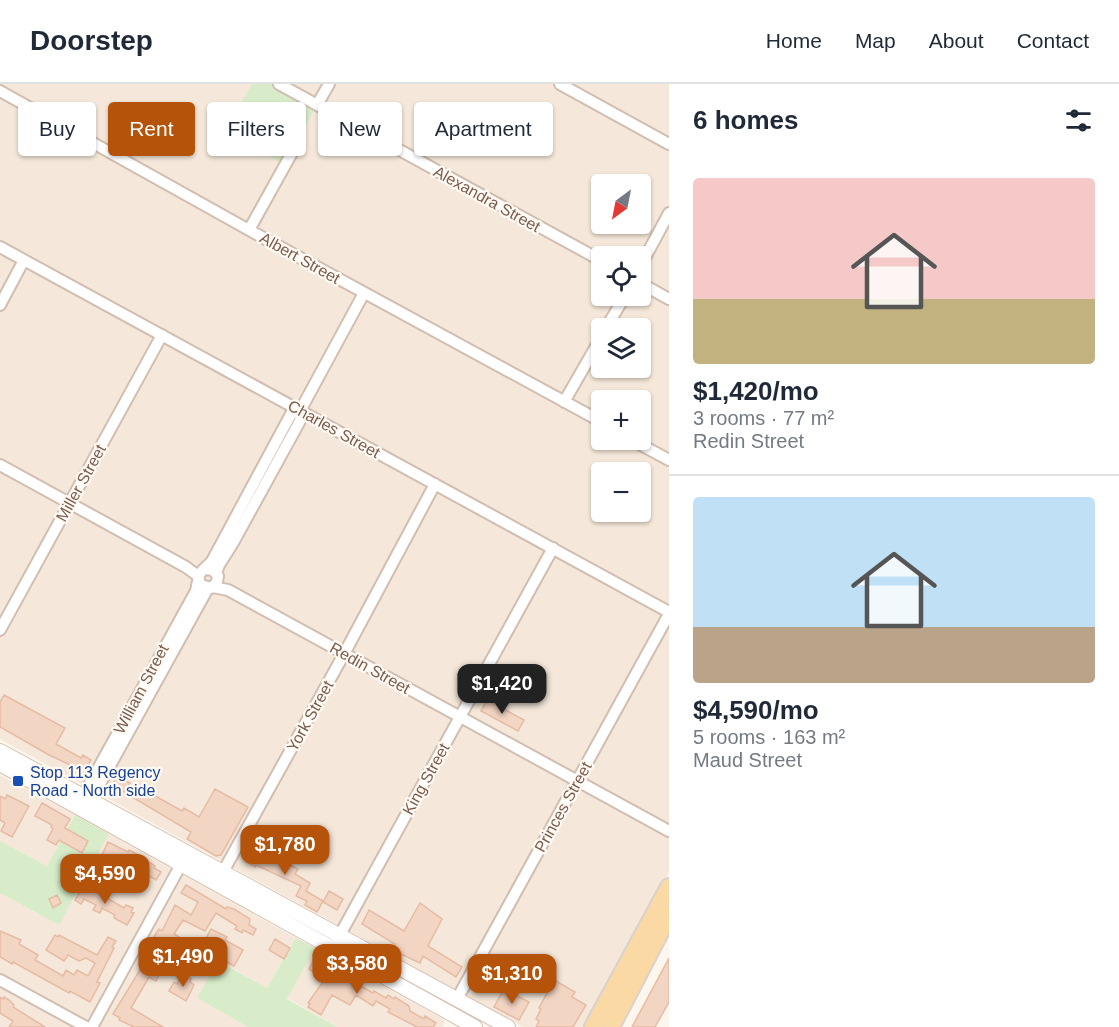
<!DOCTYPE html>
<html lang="en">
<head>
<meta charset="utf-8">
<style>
  body { margin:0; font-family:Helvetica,sans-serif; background:#f6f6f7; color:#1f2937; height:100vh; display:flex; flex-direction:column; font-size:22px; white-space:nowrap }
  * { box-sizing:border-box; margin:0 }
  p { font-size:20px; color:#747a83 }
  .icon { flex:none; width:33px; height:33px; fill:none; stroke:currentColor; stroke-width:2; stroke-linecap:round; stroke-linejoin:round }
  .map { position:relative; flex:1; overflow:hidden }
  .side { display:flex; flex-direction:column; background:#fff; width:450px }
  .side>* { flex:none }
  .top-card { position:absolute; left:18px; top:18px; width:561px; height:54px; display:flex; gap:12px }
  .needle { width:39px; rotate:212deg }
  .fabs { position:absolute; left:591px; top:90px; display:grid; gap:12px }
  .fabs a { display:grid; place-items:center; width:60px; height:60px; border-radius:6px; background:#fff; box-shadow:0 2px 4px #0004; font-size:30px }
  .price { position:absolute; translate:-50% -51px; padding:0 14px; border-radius:12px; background:#b45309; color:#fff; font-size:20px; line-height:39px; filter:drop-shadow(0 2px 3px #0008) }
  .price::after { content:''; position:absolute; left:50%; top:36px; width:18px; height:14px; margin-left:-9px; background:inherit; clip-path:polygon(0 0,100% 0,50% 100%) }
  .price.current { background:#222; color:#fff }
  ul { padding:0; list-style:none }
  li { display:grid; align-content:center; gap:12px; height:318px; padding:0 24px }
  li+li { border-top:2px solid #e0e1e3 }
  li span { display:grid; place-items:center; height:186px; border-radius:6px; color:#555 }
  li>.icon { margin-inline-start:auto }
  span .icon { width:108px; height:108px; fill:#fffc; stroke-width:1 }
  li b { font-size:26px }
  h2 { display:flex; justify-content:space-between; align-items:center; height:72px; padding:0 24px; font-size:26px }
  .chip { padding:0 21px; border-radius:6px; background:#fff; box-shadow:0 2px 4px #0004; font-size:21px; line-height:54px }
  .chip.current { background:#b45309; color:#fff }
  header { display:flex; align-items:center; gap:36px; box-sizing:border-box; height:84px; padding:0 30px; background:#fff; border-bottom:2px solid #e0e1e3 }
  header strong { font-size:28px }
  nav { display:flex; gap:33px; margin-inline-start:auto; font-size:21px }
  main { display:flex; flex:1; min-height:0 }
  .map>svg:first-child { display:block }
</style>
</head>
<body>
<header>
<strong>Doorstep</strong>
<nav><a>Home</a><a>Map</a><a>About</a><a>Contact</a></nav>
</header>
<main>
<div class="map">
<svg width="669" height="943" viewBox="0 0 669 943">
  <rect width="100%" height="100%" fill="#fdf6ec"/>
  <!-- residential -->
  <path fill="#f5e8da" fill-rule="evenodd" d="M0 0H669V788L584 943H523L0 655ZM602 100H640V140H602ZM602 172H640V212H602ZM602 244H640V284H602ZM602 316H640V356H602ZM602 388H640V428H602Z
    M0 691 75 731 47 782 0 757Z
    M109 750 173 786 86 943H0V809L59 841Z
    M181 790 296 854 267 904 219 877 197 914 248 943H100Z
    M315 864 443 935 445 939 443 943H337L287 914Z"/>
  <!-- green -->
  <path fill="#d8ecc9" d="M252 0H279L317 21 285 81 225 48Z
    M75 731 109 750 59 841 0 809V757L47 782Z
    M296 854 315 864 287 915 337 943H248L197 914 218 877 267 904Z"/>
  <!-- building -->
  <path fill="#f3d5c3" stroke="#e6bba3" stroke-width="1.5" d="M4 611 65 644 56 660 81 674 83 671 91 676 85 686 80 683 79 685 49 671 0 643V618Z
    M487 616 524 636 518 647 481 627Z
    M117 692 130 699 129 701 148 712 150 709 182 727 184 724 199 733 215 705 248 723 221 771 216 772 187 755 191 748 112 701Z
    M7 711 29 722 12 753 1 747 5 739 0 736V712L5 715Z
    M42 719 70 735 65 744 88 757 82 769 59 756 56 761 47 756 53 745 51 743 52 741 35 732Z
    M108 758 128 768 129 766 148 776 147 777 155 782 154 784 161 788 156 796 122 776 120 780 102 771Z
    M249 763 284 782 286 779 298 785 295 790 310 799 306 807 323 817 317 828 305 821 307 817 296 812 301 802 256 781 255 783 249 779 252 774 245 770Z
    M84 801 124 824 126 821 133 824 131 828 134 829 127 841 114 834 115 831 102 824 100 829 93 826 96 821 84 815 81 820 75 816Z
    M186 801 226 825 227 823 234 825 250 835 249 841 256 845 253 851 243 846 242 849 235 845 237 842 216 829 205 847 183 836 174 850 179 853 171 865 153 854 159 845 162 847 175 821 191 831 198 818 181 809Z
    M329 807 343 815 337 826 323 818Z
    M57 811 61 819 53 824 49 815Z
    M420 819 442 835 428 862 462 883 456 893 423 872 420 879 392 866 395 860 362 840 369 826 404 847Z
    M211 845 227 853 225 856 243 866 234 882 220 874 223 869 204 858Z
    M0 847 21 856 19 860 38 871 35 876 63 892 66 886 74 891 77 886 88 892 95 879 86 874 79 877 68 871 64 877 46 866 55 851 58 853 59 851 97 871 108 853 116 857 112 863 114 864 97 898 100 899 90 918 70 907 69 909 13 878 12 880 0 873Z
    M275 855 290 864 284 875 269 866Z
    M669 874V918L655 943H632Z
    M314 876 320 880 322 877 328 881 331 880 341 886 339 890 373 909 374 907 386 914 388 911 394 915 395 913 409 922 410 927 424 935 425 932 436 939 433 943H417L388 928 390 925 376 917 373 922 356 911 350 921 332 911 321 931 308 923 310 920 308 919 325 895 309 885Z
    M151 879 162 885 156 897 149 893 131 924 163 943H134L119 936 120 934 113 930 143 881 148 885Z
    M185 891 191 895 190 898 194 901 186 917 169 907 174 898 177 900 179 896 181 897Z
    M554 896 575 908 572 913 586 921 573 943H536L539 937 536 935 541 925 539 924Z
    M504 905 529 918 519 936 494 923Z
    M0 913 3 915 4 913 9 916 14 921 13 923 45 943H9L13 937 0 929Z"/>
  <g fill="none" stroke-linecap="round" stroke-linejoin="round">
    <defs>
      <path id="minor" d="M279 0 602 177
        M560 0 669 60
        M0 7 249 146 602 338
        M317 21 329 0
        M249 146 294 65
        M0 163 669 528
        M640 183 669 129
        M640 199 669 215
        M0 221 24 176
        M606 244 625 212
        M564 318 602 252
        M632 356 669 376
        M0 381 186 483 198 492
        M205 485 213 486 218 492 217 498 211 504 201 501C194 490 205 485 212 477L291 330 300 327
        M216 489 219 481 234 457 301 335 300 327 364 209
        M213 503 228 506 669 747
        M0 546 162 251
        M83 712 196 507 198 497
        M91 716 208 504
        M219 795 344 570 435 400
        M336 858 553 464
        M0 896 86 943
        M457 915 669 530
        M92 943 184 775"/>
      <path id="secondary" d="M0 667 508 943
        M0 680 475 943"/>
      <path id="primary" d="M593 943 669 803
        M611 943 669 831"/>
    </defs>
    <!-- minor casing -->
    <use href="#minor" stroke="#d1beb0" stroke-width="14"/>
    <!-- secondary casing -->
    <use href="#secondary" stroke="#d6c0b0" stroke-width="16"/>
    <!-- primary casing -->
    <use href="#primary" stroke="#dad1cd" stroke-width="20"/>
    <!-- minor -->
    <use href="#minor" stroke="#fff" stroke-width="10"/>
    <!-- secondary -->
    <use href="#secondary" stroke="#fff" stroke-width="14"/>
    <!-- primary -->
    <use href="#primary" stroke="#fbd9a5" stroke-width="16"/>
  </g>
  <!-- markers -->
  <rect fill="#1a4fb4" stroke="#fffaf3" stroke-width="2" x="12" y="691" width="12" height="12" rx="3"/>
  <g text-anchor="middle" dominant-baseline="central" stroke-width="4.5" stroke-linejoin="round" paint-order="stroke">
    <!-- street labels -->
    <g font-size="16" fill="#7a5c4d" stroke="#fffaf3">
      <text transform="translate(487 115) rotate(29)">Alexandra Street</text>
      <text transform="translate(300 174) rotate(29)">Albert Street</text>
      <text transform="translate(334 345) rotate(29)">Charles Street</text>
      <text transform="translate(81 399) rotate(-61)">Miller Street</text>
      <text transform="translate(370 584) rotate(29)">Redin Street</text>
      <text transform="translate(141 605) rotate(-62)">William Street</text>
      <text transform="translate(310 632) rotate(-61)">York Street</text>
      <text transform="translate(426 695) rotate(-61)">King Street</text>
      <text transform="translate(563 723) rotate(-61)">Princes Street</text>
    </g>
    <!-- transit labels -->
    <g font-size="16" fill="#164399" stroke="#fffaf3" text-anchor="start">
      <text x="30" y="688">Stop 113 Regency<tspan x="30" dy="18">Road - North side</tspan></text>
    </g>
  </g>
</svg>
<div class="fabs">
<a><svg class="needle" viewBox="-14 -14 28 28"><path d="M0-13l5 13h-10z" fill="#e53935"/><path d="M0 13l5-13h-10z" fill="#747a83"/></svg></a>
<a><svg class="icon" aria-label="locate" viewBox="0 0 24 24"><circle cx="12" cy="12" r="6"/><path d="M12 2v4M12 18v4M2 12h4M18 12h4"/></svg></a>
<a><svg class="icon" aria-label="layers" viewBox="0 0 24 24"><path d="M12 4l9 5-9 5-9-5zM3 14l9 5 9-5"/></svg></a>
<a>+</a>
<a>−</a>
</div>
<b class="price current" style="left:502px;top:631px">$1,420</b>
<b class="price" style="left:285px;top:792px">$1,780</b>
<b class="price" style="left:105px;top:821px">$4,590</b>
<b class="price" style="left:183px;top:904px">$1,490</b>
<b class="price" style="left:357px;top:911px">$3,580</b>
<b class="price" style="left:512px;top:921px">$1,310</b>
<div class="top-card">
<a class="chip">Buy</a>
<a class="chip current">Rent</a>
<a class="chip">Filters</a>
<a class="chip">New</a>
<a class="chip">Apartment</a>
</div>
</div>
<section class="side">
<h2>6 homes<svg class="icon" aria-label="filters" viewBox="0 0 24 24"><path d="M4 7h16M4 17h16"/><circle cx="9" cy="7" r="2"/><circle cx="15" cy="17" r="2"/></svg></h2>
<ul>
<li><span style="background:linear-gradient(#f6c9c9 65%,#c2b280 0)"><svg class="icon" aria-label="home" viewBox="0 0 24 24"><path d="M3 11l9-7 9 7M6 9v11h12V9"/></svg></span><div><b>$1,420/mo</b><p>3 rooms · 77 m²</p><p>Redin Street</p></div></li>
<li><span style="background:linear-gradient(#bfe0f5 70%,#b9a48a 0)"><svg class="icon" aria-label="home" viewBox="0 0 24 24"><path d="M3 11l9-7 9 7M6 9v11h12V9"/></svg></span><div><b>$4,590/mo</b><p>5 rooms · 163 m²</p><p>Maud Street</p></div></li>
</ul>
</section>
</main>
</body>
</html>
